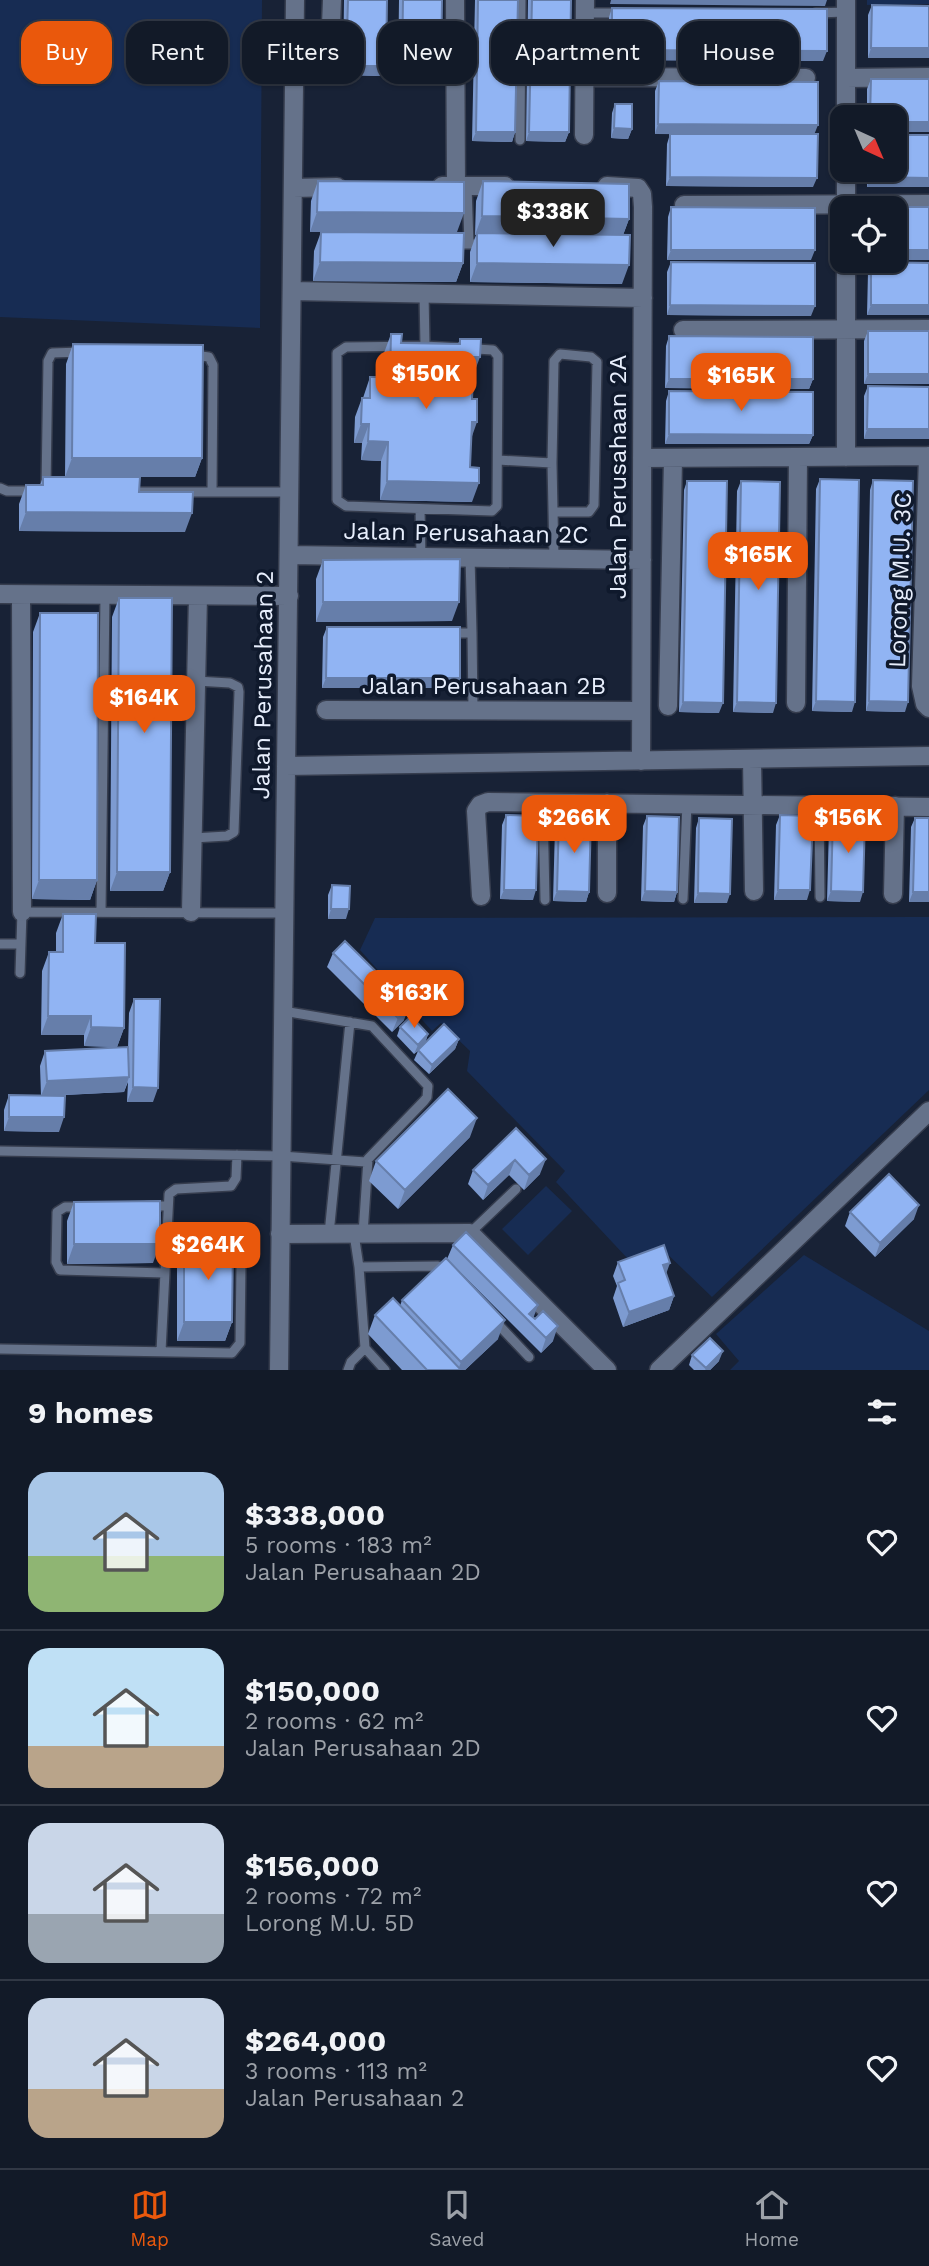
<!DOCTYPE html>
<html lang="en">
<head>
<meta charset="utf-8">
<style>
  body { margin:0; font-family:"Work Sans",sans-serif; background:#1f2734; color:#f1f3f6; height:100vh; display:flex; flex-direction:column; font-size:26px; white-space:nowrap }
  * { box-sizing:border-box; margin:0 }
  p { font-size:23px; color:#9ca1a8 }
  .icon { flex:none; width:38px; height:38px; fill:none; stroke:currentColor; stroke-width:2; stroke-linecap:round; stroke-linejoin:round }
  .map { position:relative; height:1370px; overflow:hidden }
  .details { display:flex; flex-direction:column; background:#121a28; flex:1 }
  .details>* { flex:none }
  .hud { position:absolute; left:21px; top:21px; width:887px; height:63px; display:flex; gap:14px }
  .needle { width:46px; rotate:136deg }
  .fabs { position:absolute; left:830px; top:105px; display:grid; gap:14px }
  .fabs a { display:grid; place-items:center; width:77px; height:77px; border-radius:14px; background:#121a28; box-shadow:0 2px 5px #0004,0 0 0 2px #313845; font-size:35px }
  .price { position:absolute; translate:-50% -60px; padding:0 16px; border-radius:14px; background:#ea580c; color:#fff; font-size:23px; line-height:46px; filter:drop-shadow(0 2px 4px #0008) }
  .price::after { content:''; position:absolute; left:50%; top:42px; width:21px; height:16px; margin-left:-10px; background:inherit; clip-path:polygon(0 0,100% 0,50% 100%) }
  .price.on { background:#222; color:#fff }
  ul { padding:0; list-style:none }
  li { display:flex; align-items:center; gap:21px; height:175px; padding:0 28px }
  li+li { border-top:2px solid #313845 }
  li span { display:grid; place-items:center; flex:none; width:196px; height:140px; border-radius:21px; color:#555 }
  li>.icon { margin-inline-start:auto }
  span .icon { width:84px; height:84px; fill:#fffc; stroke-width:1 }
  li b { font-size:30px }
  h2 { display:flex; justify-content:space-between; align-items:center; height:84px; padding:0 28px; font-size:30px }
  .tag { padding:0 24px; border-radius:21px; background:#121a28; box-shadow:0 2px 5px #0004,0 0 0 2px #313845; font-size:24px; line-height:63px }
  .tag.on { background:#ea580c; color:#fff }
  .menu { display:flex; justify-content:space-around; align-items:center; height:98px; border-top:2px solid #313845; background:#121a28; font-size:19px; color:#9ca1a8 }
  .menu a { display:grid; justify-items:center; gap:4px }
  .menu .on { color:#ea580c }
  .map>svg:first-child { display:block }
</style>
</head>
<body>
<div class="map">
<svg width="929" height="1370" viewBox="0 0 929 1370">
  <rect width="100%" height="100%" fill="#182236"/>
  <!-- green -->
  <path fill="#172c53" d="M0 0H262L260 328 0 317Z
    M867 0H929V4L867 5Z
    M929 917V1090L712 1297 660 1247 628 1259 556 1182 565 1171 467 1071 470 1051 441 1023 432 1031 360 950 375 918Z
    M546 1186 572 1211 528 1255 502 1229Z
    M804 1255 929 1331V1370H730L739 1361 716 1334Z"/>
  <g fill="none" stroke-linecap="round" stroke-linejoin="round">
    <defs>
      <path id="lane" d="M585 13H620
        M816 13 846 12
        M520 140 521 0
        M467 186 469 244
        M452 244H484
        M424 293 425 346
        M425 346 493 350 498 356 497 506 492 511 346 506 337 500V353L346 347Z
        M193 355 209 357 213 365 212 492
        M498 460 552 463 554 361 560 354 591 357 597 362 594 505 589 512H553
        M552 463 554 558
        M46 487 48 361 52 353 81 352
        M0 488 7 491H36
        M130 492H290
        M420 509 421 557
        M470 557 472 633
        M449 633H472L473 710
        M543 804 545 900
        M819 804 820 897
        M193 838 227 836 234 832 239 692 238 687 230 683 196 681
        M683 899 687 803
        M101 912 105 595
        M0 944H21
        M20 973 22 912 285 913
        M283 1011 372 1026 428 1086 427 1097 424 1101 368 1159 363 1234
        M0 1151 281 1156 366 1162
        M148 1206H167
        M81 1207H65L57 1212 56 1262 60 1270 164 1273
        M470 1233 516 1189
        M329 1234 350 1022
        M354 1234 359 1267 438 1266 448 1272
        M164 1252H191
        M359 1267 365 1348 385 1370
        M494 1320 529 1357
        M0 1349 232 1353 240 1343 241 1264C239 1254 232 1253 222 1253
        M161 1351 169 1194 176 1189 231 1186 236 1178 237 1155
        M348 1370 351 1362 365 1348"/>
      <path id="street" d="M455 0 456 186
        M846 0V117
        M329 75 332 0
        M585 77 806 78
        M846 78 929 77
        M584 135 585 0
        M442 186H505
        M607 186 638 188 642 194 643 207 641 761
        M293 188 337 187
        M684 205 929 204
        M846 208V170
        M292 291 643 298
        M683 330 929 329
        M928 456 921 686 925 704 929 708
        M846 457V261
        M642 458 929 456
        M289 555 642 560
        M0 594 289 596
        M21 595 22 912
        M796 703 798 457
        M668 706 673 459
        M326 710 641 711
        M752 759 754 891
        M286 766 929 756
        M607 803V893
        M893 894 895 806
        M481 896 476 811 480 805 488 802 929 807
        M191 912 198 596
        M280 1234 470 1233 607 1370
        M279 1370 295 0
        M659 1370 929 1111"/>
    </defs>
    <!-- lane casing -->
    <use href="#lane" stroke="#363d4e" stroke-width="12"/>
    <!-- street casing -->
    <use href="#street" stroke="#363d4e" stroke-width="21"/>
    <!-- lane -->
    <use href="#lane" stroke="#65728a" stroke-width="9"/>
    <!-- street -->
    <use href="#street" stroke="#65728a" stroke-width="18"/>
  </g>
  <!-- wall -->
  <path fill="#7d9bd1" d="M344 0H387L382 76 343 75Z
    M399 0H442L441 67 437 77H398Z
    M475 0H518L515 132 512 142 472 141Z
    M528 0H571L569 132 565 142 526 141Z
    M872 5 929 6V58H868V15Z
    M612 8 823 61 608 60 609 17Z
    M871 79H929V132H894V117H867V89Z
    M659 81 814 134 813 187 666 186 667 144 670 134H655V91Z
    M615 104 632 129 628 139 611 138 612 113Z
    M929 135V187H867V170H894Z
    M318 181 457 232H310L311 201Z
    M483 181 629 219 623 235 622 284 470 282V252L476 235H475L476 201Z
    M671 207 811 260H667L668 217Z
    M321 232 463 263 456 282 313 281 314 251Z
    M671 262 811 316 667 315V272Z
    M871 262 929 263V315H867L868 272Z
    M868 331H929L864 384V341Z
    M391 334 401 343 458 344 460 339 473 376 470 467 472 502 380 500 381 461 361 460 362 443H354L355 417 362 398H363L370 377H383L384 353Z
    M669 336 813 379 809 389 665 388 666 346Z
    M73 344 202 458 195 477H75L139 492 185 532 19 531V504L26 485H40L43 477H65L66 364Z
    M868 386 929 387 864 439V396Z
    M669 391 813 435 809 444H665L666 401Z
    M820 479 852 712 812 711 816 489Z
    M873 480 905 712 866 711 870 490Z
    M687 481 719 713 679 712 684 490Z
    M741 481 773 713 733 712 737 491Z
    M323 560 452 621 316 622V579Z
    M119 598 170 872 163 891H110L112 617Z
    M40 613 97 880 90 900 32 899 33 632Z
    M327 627 460 678 457 688H322L323 637Z
    M506 815 533 900 500 899 502 825Z
    M780 815 807 900H774L776 825Z
    M647 816 677 892 674 902 641 901 643 826Z
    M559 817 589 892 586 902 553 901 555 827Z
    M833 817 860 902 827 901 829 827Z
    M699 818 727 903H694L696 828Z
    M915 818H929V902H909L911 827Z
    M332 885 346 919H328V895Z
    M63 914 95 943 124 1028 117 1047 84 1046V1035H41L42 971 49 952H56V933Z
    M333 953 404 1020 392 1032 327 967Z
    M134 999 153 1102H127L128 1082 124 1092 46 1096 59 1132 4 1131V1110L9 1095 41 1096 40 1066 45 1051 128 1049 129 1013Z
    M400 1027 428 1034 425 1043 459 1039 455 1049 429 1074 414 1060 418 1051 414 1054 397 1036Z
    M516 1128 540 1174 524 1190 509 1175 483 1200 468 1184 473 1170Z
    M470 1137 398 1209 369 1181 376 1161Z
    M74 1202 153 1263 67 1264V1221Z
    M850 1212 914 1219 875 1257 845 1226Z
    M184 1242 232 1322 225 1341H177V1261Z
    M453 1245 533 1318 553 1341 541 1353 447 1259Z
    M618 1262 666 1274 674 1296 669 1310 623 1327 613 1298 617 1286 613 1276Z
    M402 1300 498 1339 465 1370H402L368 1334 375 1315 400 1306Z
    M692 1355 719 1361 710 1370H694L689 1365Z"/>
  <!-- shaded-wall -->
  <path fill="#667eaa" d="M611 0H827L825 6 610 4Z
    M871 48H929V58H868Z
    M612 50 827 51 823 61 608 60Z
    M346 66H386L382 76 343 75Z
    M402 67H441L437 77H398Z
    M894 122H929V132H894Z
    M658 124 818 125 814 135 655 134Z
    M614 128 632 129 628 139 611 138Z
    M476 132H515L512 142 472 141Z
    M529 132H569L565 142 526 141Z
    M670 177 817 178 813 187 666 186Z
    M870 177 929 178V187H867Z
    M317 212 464 213 457 232H310Z
    M482 216 629 219 622 238 477 233 476 235H475Z
    M671 250H815L811 260H667Z
    M894 250H929V260H894Z
    M320 262 463 263 456 282 313 281Z
    M477 263 629 265 622 284 470 282Z
    M670 305 815 306 811 316 667 315Z
    M871 305H929V315H867Z
    M474 357H480L473 376Z
    M868 374H929V384H864Z
    M669 379H813L809 389 665 388Z
    M472 422H477L470 442Z
    M361 424H369L362 443H354Z
    M867 429H929V439H864Z
    M669 434 813 435 809 444H665Z
    M368 441 388 442 381 461 361 460Z
    M72 458H202L195 477H65Z
    M387 481 479 483 472 502 380 500Z
    M26 512 192 513 185 532 19 531Z
    M323 602H459L452 621 316 622Z
    M326 678H460L457 688H322Z
    M816 701 855 702 852 712 812 711Z
    M869 701 908 702 905 712 866 711Z
    M683 702 723 703 719 713 679 712Z
    M737 702 776 703 773 713 733 712Z
    M117 872H170L163 891H110Z
    M39 880H97L90 900 32 899Z
    M504 890H536L533 900 500 899Z
    M778 890H810L807 900H774Z
    M557 891 589 892 586 902 553 901Z
    M645 891 677 892 674 902 641 901Z
    M831 891 863 892 860 902 827 901Z
    M913 892H929V902H909Z
    M698 893 730 894 727 903H694Z
    M331 909H349L346 919H328Z
    M410 1005 404 1020 392 1032 398 1018Z
    M48 1016H91L84 1035H41Z
    M91 1027 124 1028 117 1047 84 1046Z
    M428 1034 425 1044 414 1054 418 1045Z
    M459 1039 455 1049 429 1074 432 1065Z
    M129 1077 124 1092 41 1096 47 1081Z
    M133 1087 158 1088 153 1102H127Z
    M9 1117H64L59 1132 4 1131Z
    M477 1118 470 1137 398 1209 405 1190Z
    M546 1159 540 1174 524 1190 529 1175Z
    M515 1160 509 1175 483 1200 488 1185Z
    M919 1205 914 1219 875 1257 880 1243Z
    M74 1244H160L153 1263 67 1264Z
    M670 1263 665 1277 663 1265Z
    M674 1296 669 1310 623 1327 629 1312Z
    M538 1305 533 1319 529 1314Z
    M505 1320 498 1339 465 1370H458L461 1362Z
    M184 1322H232L225 1341H177Z
    M558 1326 553 1341 541 1353 546 1338Z
    M723 1351 719 1361 710 1370H705Z"/>
  <!-- building -->
  <path fill="#91b4f3" stroke="#667eaa" stroke-width="2" d="M348 0H387L386 66H346Z
    M403 0H442L441 67H402Z
    M478 0H518L515 132H476Z
    M532 0H571L569 132H529Z
    M872 5 929 6V48H871Z
    M612 8 827 9V51L612 50Z
    M871 79H929V122H894V117H870Z
    M659 81 818 82V125L658 124Z
    M615 104H632V129L614 128Z
    M670 134H818L817 178 670 177Z
    M894 135H929V178L870 177V170H894Z
    M318 181 464 182V213L317 212Z
    M483 181 629 184V219L482 216Z
    M671 207 815 208V250H671Z
    M872 207H929V250H894V208H872Z
    M321 232 464 233 463 263 320 262Z
    M477 233 630 235 629 265 477 263Z
    M671 262 815 263V306L670 305Z
    M871 262 929 263V305H871Z
    M868 331H929V374H868Z
    M391 334H402L401 343 460 344V339H481L480 357H474L472 399H477V422H472L470 467 479 468V483L387 481 388 442 368 441 369 424H361L362 398H370V377H390Z
    M669 336 813 337V379H669Z
    M73 344 203 345 202 458H72Z
    M868 386 929 387V429H867Z
    M669 391 813 392V435L669 434Z
    M43 477H140L139 492H193L192 513 26 512V485H43Z
    M820 479 859 480 855 702 816 701Z
    M873 480 913 481 908 702 869 701Z
    M687 481H727L723 703 683 702Z
    M741 481 780 482 776 703 737 702Z
    M460 559 459 602H323V560Z
    M119 598H172L170 872H117Z
    M40 613H98L97 880H39Z
    M327 627H460V678H326Z
    M506 815 538 816 536 890H504Z
    M780 815 813 816 810 890H778Z
    M647 816 679 817 677 892 645 891Z
    M559 817 591 818 589 892 557 891Z
    M833 817 865 818 863 892 831 891Z
    M699 818 732 819 730 894 698 893Z
    M915 818H929V892H913Z
    M332 885 350 886 349 909H331Z
    M63 914H96L95 943H125L124 1028 91 1027V1016H48L49 952H63Z
    M345 941 410 1005 398 1018 333 953Z
    M134 999H160L158 1088 133 1087Z
    M411 1016 428 1034 418 1045 400 1027Z
    M444 1024 459 1039 432 1065 418 1050Z
    M128 1047 129 1077 47 1081 45 1051Z
    M448 1089 477 1118 405 1190 376 1161Z
    M9 1095 65 1096 64 1117H9Z
    M516 1128 546 1159 529 1175 515 1160 488 1185 473 1170Z
    M889 1174 919 1205 880 1243 850 1212Z
    M160 1201V1244H74V1202Z
    M466 1232 538 1305 529 1314 535 1319 543 1311 558 1326 546 1338 453 1245Z
    M184 1242H233L232 1322H184Z
    M664 1245 670 1263 663 1265 674 1296 629 1312 618 1283 625 1280 618 1262Z
    M446 1258 505 1320 461 1362 402 1300Z
    M393 1298 461 1370H427L375 1315Z
    M710 1338 723 1351 706 1368 692 1355Z"/>
  <g text-anchor="middle" dominant-baseline="central" stroke-width="7" stroke-linejoin="round" paint-order="stroke">
    <!-- street labels -->
    <g font-size="24" fill="#e7eefc" stroke="#0f192c">
      <text transform="translate(618 477) rotate(-90)">Jalan Perusahaan 2A</text>
      <text transform="translate(466 533) rotate(1)">Jalan Perusahaan 2C</text>
      <text transform="translate(900 580) rotate(-88)">Lorong M.U. 3C</text>
      <text transform="translate(263 685) rotate(-89)">Jalan Perusahaan 2</text>
      <text x="484" y="686">Jalan Perusahaan 2B</text>
    </g>
  </g>
</svg>
<div class="fabs">
<a><svg class="needle" viewBox="-14 -14 28 28"><path d="M0-13l5 13h-10z" fill="#e53935"/><path d="M0 13l5-13h-10z" fill="#9ca1a8"/></svg></a>
<a><svg class="icon" aria-label="locate" viewBox="0 0 24 24"><circle cx="12" cy="12" r="6"/><path d="M12 2v4M12 18v4M2 12h4M18 12h4"/></svg></a>
</div>
<b class="price on" style="left:553px;top:249px">$338K</b>
<b class="price" style="left:426px;top:411px">$150K</b>
<b class="price" style="left:741px;top:413px">$165K</b>
<b class="price" style="left:758px;top:592px">$165K</b>
<b class="price" style="left:144px;top:735px">$164K</b>
<b class="price" style="left:574px;top:855px">$266K</b>
<b class="price" style="left:848px;top:855px">$156K</b>
<b class="price" style="left:414px;top:1030px">$163K</b>
<b class="price" style="left:208px;top:1282px">$264K</b>
<div class="hud">
<a class="tag on">Buy</a>
<a class="tag">Rent</a>
<a class="tag">Filters</a>
<a class="tag">New</a>
<a class="tag">Apartment</a>
<a class="tag">House</a>
</div>
</div>
<section class="details">
<h2>9 homes<svg class="icon" aria-label="filters" viewBox="0 0 24 24"><path d="M4 7h16M4 17h16"/><circle cx="9" cy="7" r="2"/><circle cx="15" cy="17" r="2"/></svg></h2>
<ul>
<li><span style="background:linear-gradient(#a9c7e8 60%,#8fb573 0)"><svg class="icon" aria-label="home" viewBox="0 0 24 24"><path d="M3 11l9-7 9 7M6 9v11h12V9"/></svg></span><div><b>$338,000</b><p>5 rooms · 183 m²</p><p>Jalan Perusahaan 2D</p></div><svg class="icon" aria-label="heart" viewBox="0 0 24 24"><path d="M12 20l-8-8c-3-5 5-10 8-4 3-6 11-1 8 4z"/></svg></li>
<li><span style="background:linear-gradient(#bfe0f5 70%,#b9a48a 0)"><svg class="icon" aria-label="home" viewBox="0 0 24 24"><path d="M3 11l9-7 9 7M6 9v11h12V9"/></svg></span><div><b>$150,000</b><p>2 rooms · 62 m²</p><p>Jalan Perusahaan 2D</p></div><svg class="icon" aria-label="heart" viewBox="0 0 24 24"><path d="M12 20l-8-8c-3-5 5-10 8-4 3-6 11-1 8 4z"/></svg></li>
<li><span style="background:linear-gradient(#c9d6e8 65%,#9aa5b1 0)"><svg class="icon" aria-label="home" viewBox="0 0 24 24"><path d="M3 11l9-7 9 7M6 9v11h12V9"/></svg></span><div><b>$156,000</b><p>2 rooms · 72 m²</p><p>Lorong M.U. 5D</p></div><svg class="icon" aria-label="heart" viewBox="0 0 24 24"><path d="M12 20l-8-8c-3-5 5-10 8-4 3-6 11-1 8 4z"/></svg></li>
<li><span style="background:linear-gradient(#c9d6e8 65%,#b9a48a 0)"><svg class="icon" aria-label="home" viewBox="0 0 24 24"><path d="M3 11l9-7 9 7M6 9v11h12V9"/></svg></span><div><b>$264,000</b><p>3 rooms · 113 m²</p><p>Jalan Perusahaan 2</p></div><svg class="icon" aria-label="heart" viewBox="0 0 24 24"><path d="M12 20l-8-8c-3-5 5-10 8-4 3-6 11-1 8 4z"/></svg></li>
</ul>
</section>
<nav class="menu">
<a class="on"><svg class="icon" aria-label="map" viewBox="0 0 24 24"><path d="M3 6l6-2 6 2 6-2v14l-6 2-6-2-6 2zM9 4v14M15 6v14"/></svg>Map</a>
<a><svg class="icon" aria-label="saved" viewBox="0 0 24 24"><path d="M7 4h10v16l-5-4-5 4z"/></svg>Saved</a>
<a><svg class="icon" aria-label="home" viewBox="0 0 24 24"><path d="M3 11l9-7 9 7M6 9v11h12V9"/></svg>Home</a>
</nav>
</body>
</html>
